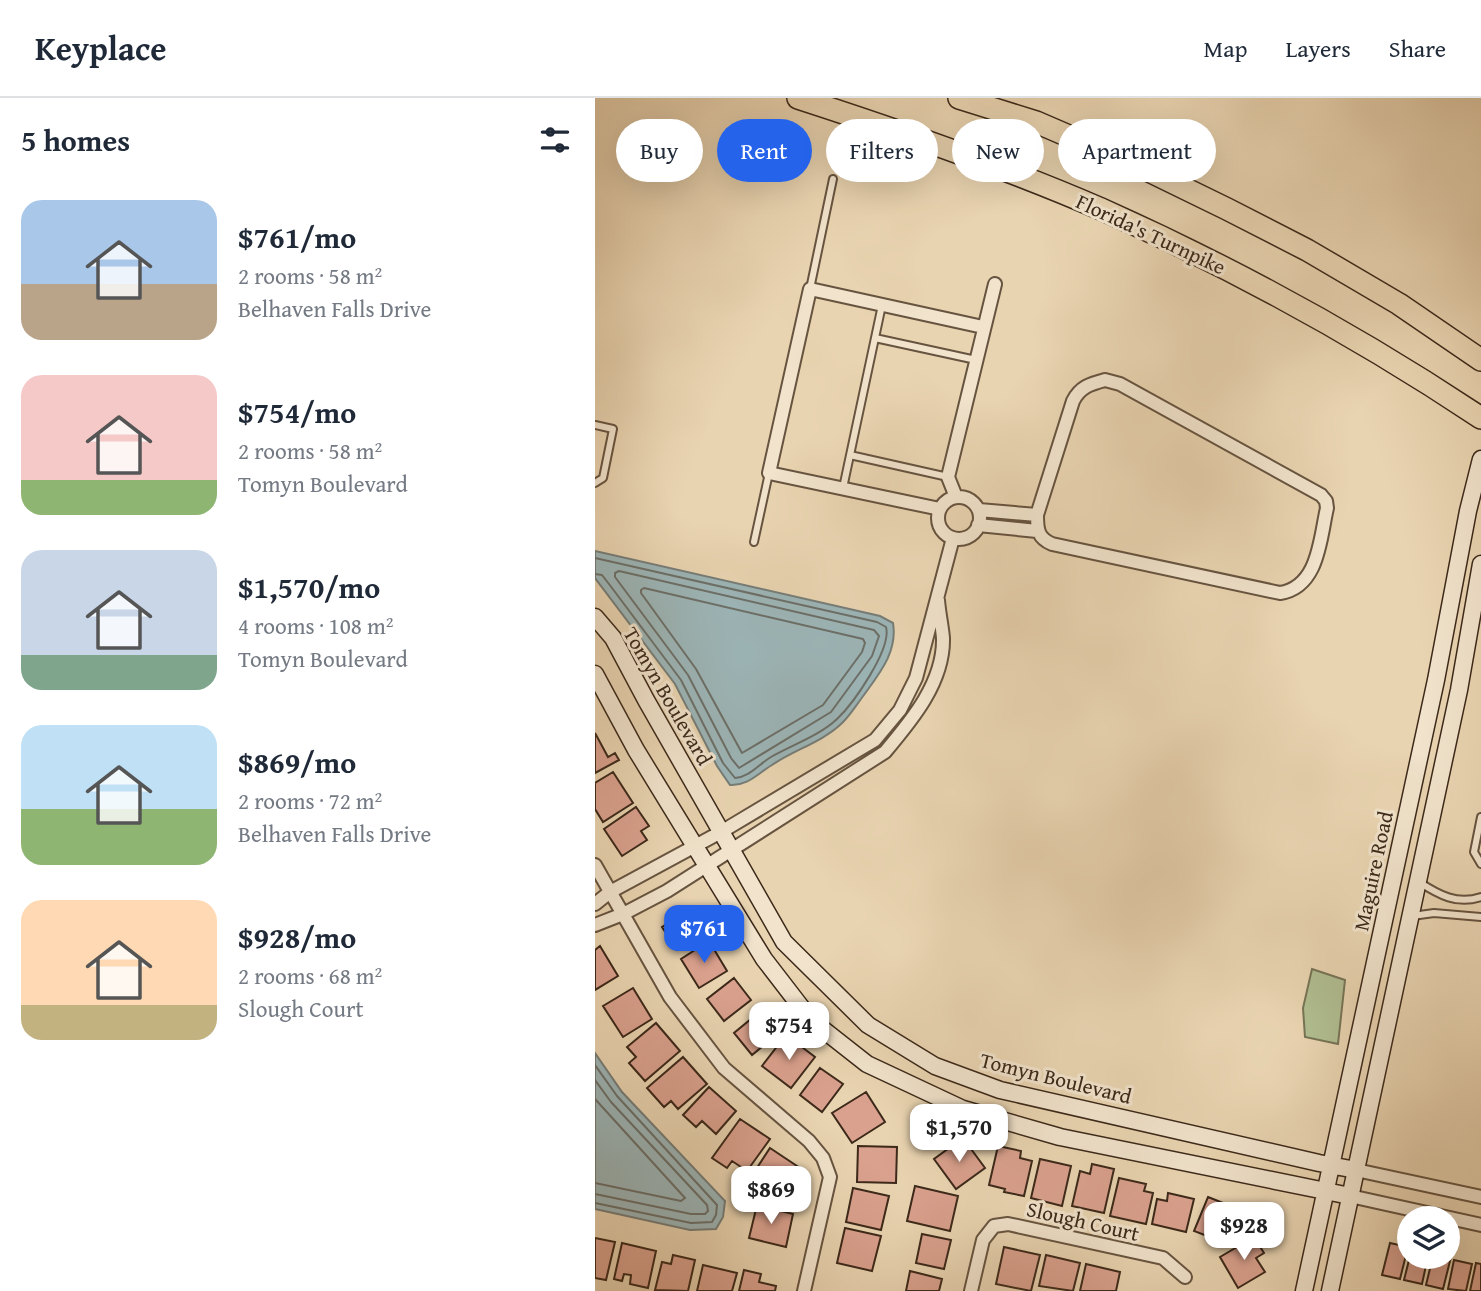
<!DOCTYPE html>
<html lang="en">
<head>
<meta charset="utf-8">
<style>
  body { margin:0; font-family:"Gentium Book Plus",serif; background:#f6f6f7; color:#1f2937; height:100vh; display:flex; flex-direction:column; font-size:26px; white-space:nowrap }
  * { box-sizing:border-box; margin:0 }
  p { font-size:23px; color:#747a83 }
  .icon { flex:none; width:38px; height:38px; fill:none; stroke:currentColor; stroke-width:2; stroke-linecap:round; stroke-linejoin:round }
  .map { position:relative; flex:1; overflow:hidden }
  .side { display:flex; flex-direction:column; background:#fff; width:595px }
  .side>* { flex:none }
  .guide { position:absolute; left:21px; top:21px; width:665px; height:63px; display:flex; gap:14px }
  .buttons { position:absolute; left:802px; top:1108px; display:grid; gap:14px }
  .buttons a { display:grid; place-items:center; width:63px; height:63px; border-radius:50%; background:#fff; box-shadow:0 7px 28px #0002; font-size:35px }
  .price { position:absolute; translate:-50% -60px; padding:0 16px; border-radius:14px; background:#fff; color:#222; font-size:23px; line-height:46px; filter:drop-shadow(0 2px 4px #0008) }
  .price::after { content:''; position:absolute; left:50%; top:42px; width:21px; height:16px; margin-left:-10px; background:inherit; clip-path:polygon(0 0,100% 0,50% 100%) }
  .price.selected { background:#2563eb; color:#fff }
  ul { padding:0; list-style:none }
  li { display:flex; align-items:center; gap:21px; height:175px; padding:0 21px }
  li span { display:grid; place-items:center; flex:none; width:196px; height:140px; border-radius:21px; color:#555 }
  li>.icon { margin-inline-start:auto }
  span .icon { width:84px; height:84px; fill:#fffc; stroke-width:1 }
  li b { font-size:30px }
  h2 { display:flex; justify-content:space-between; align-items:center; height:84px; padding:0 21px; font-size:30px }
  .chip { padding:0 24px; border-radius:32px; background:#fff; box-shadow:0 7px 28px #0002; font-size:24px; line-height:63px }
  .chip.selected { background:#2563eb; color:#fff }
  header { display:flex; align-items:center; gap:42px; box-sizing:border-box; height:98px; padding:0 35px; background:#fff; border-bottom:2px solid #e0e1e3 }
  header strong { font-size:33px }
  nav { display:flex; gap:38px; margin-inline-start:auto; font-size:24px }
  main { display:flex; flex:1; min-height:0 }
  .map>svg:first-child { display:block }
</style>
</head>
<body>
<header>
<strong>Keyplace</strong>
<nav><a>Map</a><a>Layers</a><a>Share</a></nav>
</header>
<main>
<section class="side">
<h2>5 homes<svg class="icon" aria-label="filters" viewBox="0 0 24 24"><path d="M4 7h16M4 17h16"/><circle cx="9" cy="7" r="2"/><circle cx="15" cy="17" r="2"/></svg></h2>
<ul>
<li><span style="background:linear-gradient(#a9c7e8 60%,#b9a48a 0)"><svg class="icon" aria-label="home" viewBox="0 0 24 24"><path d="M3 11l9-7 9 7M6 9v11h12V9"/></svg></span><div><b>$761/mo</b><p>2 rooms · 58 m²</p><p>Belhaven Falls Drive</p></div></li>
<li><span style="background:linear-gradient(#f6c9c9 75%,#8fb573 0)"><svg class="icon" aria-label="home" viewBox="0 0 24 24"><path d="M3 11l9-7 9 7M6 9v11h12V9"/></svg></span><div><b>$754/mo</b><p>2 rooms · 58 m²</p><p>Tomyn Boulevard</p></div></li>
<li><span style="background:linear-gradient(#c9d6e8 75%,#7fa58c 0)"><svg class="icon" aria-label="home" viewBox="0 0 24 24"><path d="M3 11l9-7 9 7M6 9v11h12V9"/></svg></span><div><b>$1,570/mo</b><p>4 rooms · 108 m²</p><p>Tomyn Boulevard</p></div></li>
<li><span style="background:linear-gradient(#bfe0f5 60%,#8fb573 0)"><svg class="icon" aria-label="home" viewBox="0 0 24 24"><path d="M3 11l9-7 9 7M6 9v11h12V9"/></svg></span><div><b>$869/mo</b><p>2 rooms · 72 m²</p><p>Belhaven Falls Drive</p></div></li>
<li><span style="background:linear-gradient(#ffd9b3 75%,#c2b280 0)"><svg class="icon" aria-label="home" viewBox="0 0 24 24"><path d="M3 11l9-7 9 7M6 9v11h12V9"/></svg></span><div><b>$928/mo</b><p>2 rooms · 68 m²</p><p>Slough Court</p></div></li>
</ul>
</section>
<div class="map">
<svg width="886" height="1193" viewBox="0 0 886 1193">
  <rect width="100%" height="100%" fill="#e9d4b1"/>
  <filter id="stains"><feTurbulence type="fractalNoise" baseFrequency=".00286" numOctaves="4"/><feColorMatrix values="0 0 0 0 .2 0 0 0 0 .09 0 0 0 0 .02 0 0 0 .5 -.17"/></filter>
  <radialGradient id="worn" r=".72"><stop offset=".6" stop-color="#630" stop-opacity="0"/><stop offset="1" stop-color="#630" stop-opacity=".3"/></radialGradient>
  <!-- green -->
  <path fill="#b0be91" stroke="#767456" stroke-width="2" d="M717 871 750 882 743 946 710 939 708 910Z"/>
  <!-- water -->
  <path fill="#9cb5b7" stroke="#767d78" stroke-width="2" d="M0 453 285 518 298 525C303 555 283 577 266 601 260 609 254 619 246 626 227 644 199 652 177 667 162 676 153 688 135 687L122 668 80 586 0 480Z
    M0 955 27 994 130 1103 128 1119 121 1131 95 1132 0 1111Z"/>
  <g fill="none" stroke-linecap="round" stroke-linejoin="round">
    <!-- shore -->
    <path stroke="#6c6f68" stroke-width="2" d="M0 460 282 524 291 529C297 551 258 606 242 621 224 638 197 647 176 659 164 666 155 679 140 680L128 665 86 582 14 486 7 477 0 476
      M24 473 279 532 284 538 277 558 236 614 144 670 136 660 93 577 20 479V475Z
      M49 490 268 541 270 545 267 554 228 607 147 655 101 571 46 495V492Z
      M0 967 22 998 122 1107 121 1117 117 1124 96 1125 0 1105
      M0 982 16 1004 112 1107 113 1113 110 1116H96L0 1096
      M0 1001 90 1100 86 1103 0 1085"/>
  </g>
  <!-- building -->
  <path fill="#daa18e" stroke="#3c291a" stroke-width="2" d="M0 635 13 659 20 655 24 662 0 675Z
    M18 674 38 705 8 724 0 711V685Z
    M41 709 54 728 46 733 52 742 27 758 9 731Z
    M96 811 110 835 82 852 67 829Z
    M114 843 132 873 104 890 86 861Z
    M5 848 23 878 0 892V852Z
    M139 880 156 902 129 923 112 901Z
    M38 890 57 921 28 939 8 908Z
    M162 916 180 938 157 957 139 935Z
    M61 925 85 953 50 983 34 965 41 959 32 949Z
    M191 937 220 959 196 990 167 968Z
    M88 959 112 986 83 1011 76 1003 69 1009 52 990Z
    M225 970 248 986 227 1014 205 997Z
    M114 989 141 1013 121 1036 107 1023 101 1029 88 1017Z
    M271 994 290 1024 257 1045 237 1015Z
    M145 1021 175 1041 152 1073 137 1063 132 1070 117 1060Z
    M368 1040 390 1070 361 1091 339 1061Z
    M263 1048 302 1049 301 1085 262 1084Z
    M403 1048 426 1053 425 1060 437 1063 429 1098 409 1094 410 1091 394 1087Z
    M175 1050 205 1070 188 1097 173 1087 170 1093 154 1082Z
    M445 1061 476 1068 467 1108 436 1100Z
    M497 1066 519 1071 509 1115 477 1108 485 1073 495 1076Z
    M524 1080 551 1086 549 1093 558 1095 551 1126 515 1118Z
    M320 1088 363 1098 355 1133 312 1123Z
    M258 1090 294 1098 286 1132 251 1124Z
    M573 1095 599 1101 591 1134 557 1126 562 1101 572 1103Z
    M613 1099 646 1112 633 1146 599 1133Z
    M162 1107 198 1116 191 1149 154 1140Z
    M250 1130 286 1138 277 1173 242 1165Z
    M327 1136 356 1142 349 1171 321 1165Z
    M659 1139 669 1155 661 1160 670 1174 643 1190 625 1159Z
    M0 1140 20 1144 11 1182 0 1180Z
    M27 1145 61 1153 53 1190 35 1186 36 1177 29 1176 27 1183 19 1181Z
    M795 1145 813 1149 805 1181 787 1177Z
    M409 1149 445 1157 436 1193 401 1186Z
    M78 1157 100 1162 93 1193 60 1192 67 1164 76 1166Z
    M451 1157 485 1165 478 1193 444 1188Z
    M815 1158H833L827 1186 809 1182Z
    M838 1158 856 1159 848 1191 831 1187Z
    M859 1162 877 1166 871 1193 853 1191Z
    M881 1165 886 1166V1193H875Z
    M491 1166 525 1174 521 1193H485Z
    M108 1167 142 1175 137 1193H102Z
    M149 1172 166 1176 164 1184 181 1188 180 1193H144Z
    M315 1173 347 1181 344 1193H311Z"/>
  <g fill="none" stroke-linecap="round" stroke-linejoin="round">
    <defs>
      <path id="lane" d="M215 191 238 81
        M280 240 381 262
        M0 327 18 331 8 380 0 385
        M255 357 353 379
        M248 390 287 207
        M159 444 174 375
        M886 719 879 754 886 766
        M824 784C844 797 862 807 886 799
        M817 818 839 815 886 819"/>
      <path id="street" d="M510 282 525 286 726 397 731 403 732 410C725 440 724 489 685 495L457 446C443 440 442 432 442 417L478 303C485 289 495 286 510 282Z
        M361 399 353 379 400 186
        M343 420a21 21 0 1 1 42 0a21 21 0 1 1-42 0Z
        M345 411 174 375 215 191 388 229
        M384 412 442 417
        M383 427 442 433
        M0 767 75 899 129 970 214 1043 228 1060 235 1079 209 1193
        M0 806 15 794 126 734 280 642 305 612 321 580 358 440
        M0 827 28 816 72 793 290 654C317 622 349 584 348 540 347 528 344 515 343 502
        M761 1072 886 1099
        M755 1098 886 1127
        M376 1193 388 1142 399 1128 413 1126 568 1160 590 1179"/>
      <path id="secondary" d="M0 519 18 540 51 602 189 844 273 927 340 968 405 992 724 1065 761 1072
        M0 576 41 652 169 861 216 922 272 966 368 1011 465 1039 755 1098
        M709 1193 841 582 873 413 886 361
        M735 1193 864 592 886 466"/>
      <path id="highway" d="M203 0C305 33 407 68 506 111 638 170 766 240 886 320
        M364 0 441 24 550 71 632 111 712 152 804 206 886 262"/>
    </defs>
    <!-- lane casing -->
    <use href="#lane" stroke="#675440" stroke-width="10"/>
    <!-- street casing -->
    <use href="#street" stroke="#675440" stroke-width="16"/>
    <!-- secondary casing -->
    <use href="#secondary" stroke="#3c291a" stroke-width="19"/>
    <!-- highway casing -->
    <use href="#highway" stroke="#3c291a" stroke-width="24"/>
    <!-- lane -->
    <use href="#lane" stroke="#f1e3cc" stroke-width="6"/>
    <!-- street -->
    <use href="#street" stroke="#f1e3cc" stroke-width="12"/>
    <!-- secondary -->
    <use href="#secondary" stroke="#f1e3cc" stroke-width="16"/>
    <!-- highway -->
    <use href="#highway" stroke="#e9d4b1" stroke-width="21"/>
  </g>
  <g text-anchor="middle" dominant-baseline="central" stroke-width="6" stroke-linejoin="round" paint-order="stroke">
    <!-- street labels -->
    <g font-size="21" fill="#3c291a" stroke="#f1e3cc">
      <text transform="translate(556 136) rotate(25)">Florida's Turnpike</text>
      <text transform="translate(73 598) rotate(60)">Tomyn Boulevard</text>
      <text transform="translate(778 773) rotate(-78)">Maguire Road</text>
      <text transform="translate(461 980) rotate(14)">Tomyn Boulevard</text>
      <text transform="translate(488 1123) rotate(13)">Slough Court</text>
    </g>
  </g>
  <rect width="100%" height="100%" filter="url(#stains)"/>
  <rect width="100%" height="100%" fill="url(#worn)"/>
</svg>
<div class="buttons">
<a><svg class="icon" aria-label="layers" viewBox="0 0 24 24"><path d="M12 4l9 5-9 5-9-5zM3 14l9 5 9-5"/></svg></a>
</div>
<b class="price selected" style="left:109px;top:867px">$761</b>
<b class="price" style="left:194px;top:964px">$754</b>
<b class="price" style="left:364px;top:1066px">$1,570</b>
<b class="price" style="left:176px;top:1128px">$869</b>
<b class="price" style="left:649px;top:1164px">$928</b>
<div class="guide">
<a class="chip">Buy</a>
<a class="chip selected">Rent</a>
<a class="chip">Filters</a>
<a class="chip">New</a>
<a class="chip">Apartment</a>
</div>
</div>
</main>
</body>
</html>
